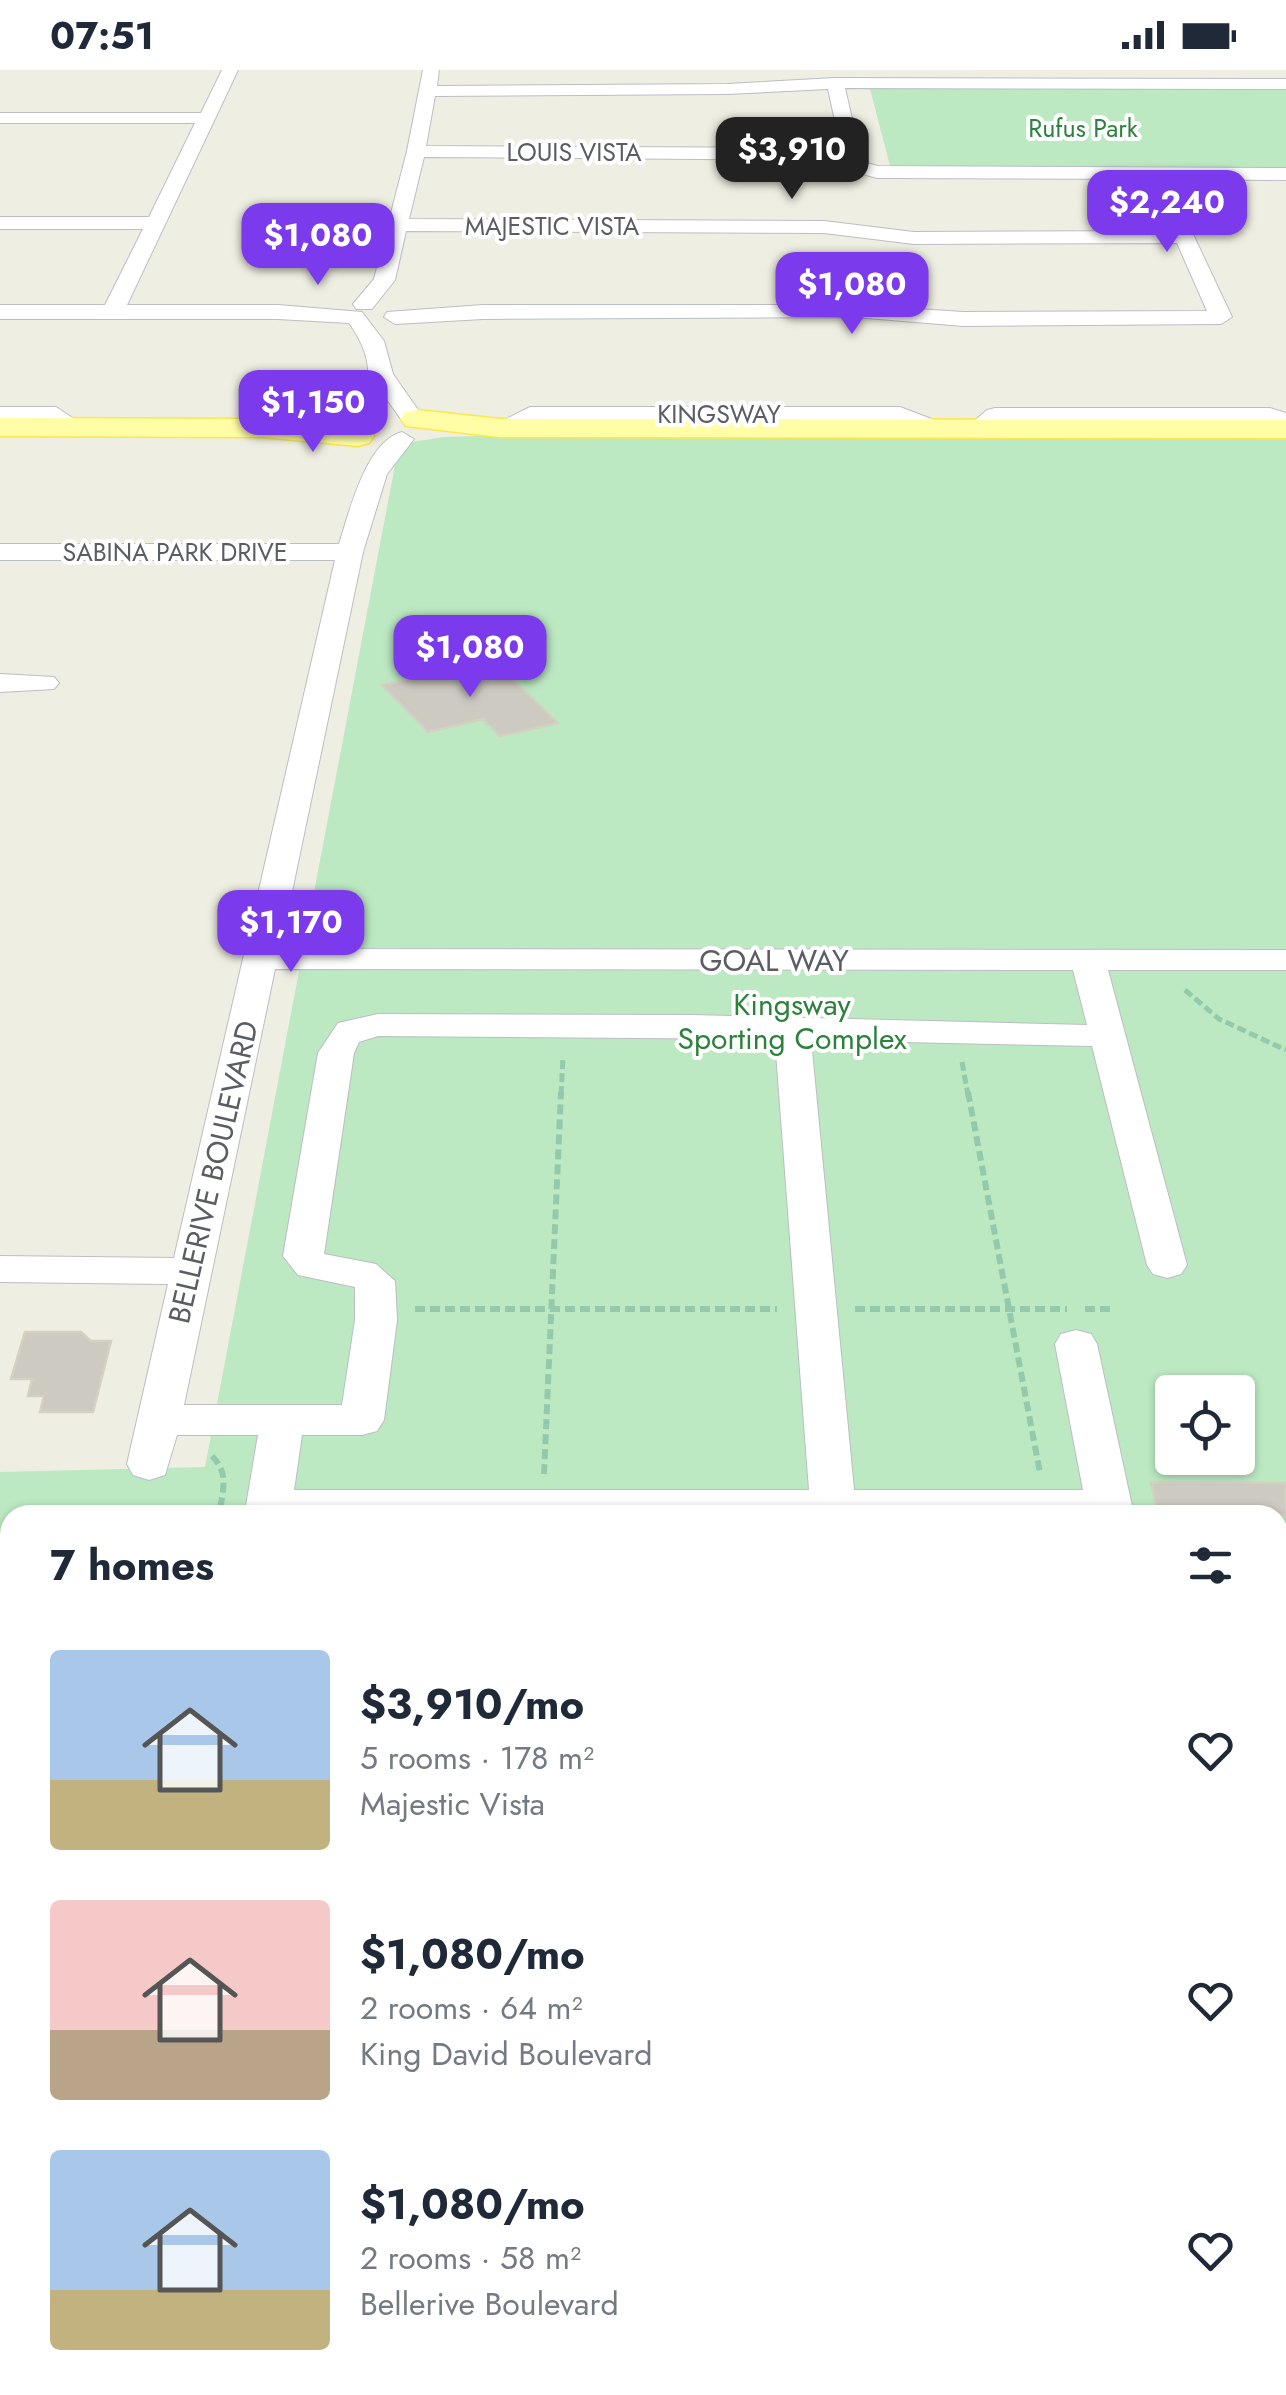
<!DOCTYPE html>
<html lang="en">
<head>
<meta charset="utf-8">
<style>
  body { margin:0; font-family:Jost,sans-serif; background:#f2f2f3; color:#1f2937; height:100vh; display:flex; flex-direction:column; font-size:38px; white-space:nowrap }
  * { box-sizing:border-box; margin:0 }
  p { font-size:32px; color:#747a83 }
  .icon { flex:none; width:55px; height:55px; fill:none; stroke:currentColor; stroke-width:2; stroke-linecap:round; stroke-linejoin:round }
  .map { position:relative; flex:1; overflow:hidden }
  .details { position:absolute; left:0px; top:1435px; width:1288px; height:890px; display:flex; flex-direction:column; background:#fff; border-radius:30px 30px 0 0; box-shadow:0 2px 8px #0004 }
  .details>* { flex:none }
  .controls { position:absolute; left:1155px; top:1305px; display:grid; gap:20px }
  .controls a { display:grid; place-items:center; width:100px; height:100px; border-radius:10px; background:#fff; box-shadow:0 2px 8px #0004; font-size:50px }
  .price { position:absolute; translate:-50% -85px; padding:0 22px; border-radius:20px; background:#7c3aed; color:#fff; font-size:32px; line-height:65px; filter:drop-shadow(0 2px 5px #0008) }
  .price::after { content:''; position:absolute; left:50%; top:60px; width:30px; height:22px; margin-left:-15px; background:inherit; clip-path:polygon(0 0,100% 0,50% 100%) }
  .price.active { background:#222; color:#fff }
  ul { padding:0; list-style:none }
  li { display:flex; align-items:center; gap:30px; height:250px; padding:0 50px }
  li span { display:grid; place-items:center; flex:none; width:280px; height:200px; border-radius:10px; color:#555 }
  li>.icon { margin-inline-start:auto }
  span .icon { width:120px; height:120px; fill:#fffc; stroke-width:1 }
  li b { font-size:42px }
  h2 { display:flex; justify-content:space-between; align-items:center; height:120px; padding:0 50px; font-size:42px }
  .status { display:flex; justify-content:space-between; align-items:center; height:70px; padding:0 50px; background:#fff; direction:ltr }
  .status svg { height:28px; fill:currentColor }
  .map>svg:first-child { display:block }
</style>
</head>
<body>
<div class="status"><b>07:51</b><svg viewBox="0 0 49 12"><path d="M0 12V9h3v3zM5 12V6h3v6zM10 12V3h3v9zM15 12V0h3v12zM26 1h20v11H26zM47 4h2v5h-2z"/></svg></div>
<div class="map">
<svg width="1286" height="2325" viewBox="0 0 1286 2325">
  <rect width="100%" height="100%" fill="#efeee2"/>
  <!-- green -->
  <path fill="#bce9c2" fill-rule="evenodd" d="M870 19H1286V98L890 96Z
    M512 365 1286 366V2325H0V1402L205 1397 399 374 444 367ZM1172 1322H1238V1388H1172ZM10 1445H1278V2315H10Z"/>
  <!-- building -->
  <path fill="#cccac1" stroke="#d4d1c0" stroke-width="2.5" d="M493 590 558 653 500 666 483 649 428 662 382 615Z
    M25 1262H81L91 1271H111L93 1342H40L44 1326H28L32 1309H11Z
    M1151 1412 1286 1413V1445H1158Z"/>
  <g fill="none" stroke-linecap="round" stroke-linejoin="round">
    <defs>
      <path id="minor" d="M222 0H238L127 235H278L362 242 384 271 393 304 423 347 419 352H403L388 331 372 353H356L352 348C376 315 372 285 349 253L278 249H0V235H105L143 159H0V147H149L195 53H0V43H201Z
        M423 0H439L437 16 727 14 835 8 1286 9V19L845 18 860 84 866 93 878 96 1286 98V110L1167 109 1232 247 1221 254 963 256 855 247 483 249 395 254 384 247 387 242 483 235H855L963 242 1207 241 1177 173 914 174 824 163 406 161 395 210 372 239H356L353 234 374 209 407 81ZM828 19 841 78 426 76 435 26 727 24ZM424 87 845 90 852 101 877 108 1148 109 1171 161 914 162 824 151 409 149Z
        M0 337H56L86 357 74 364 50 351H0Z
        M530 337H900L945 354 949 359 937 366 897 351H534L500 365 488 358Z
        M995 338H1270L1286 343V358L1267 352H1001L985 364H969L965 359 987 340Z
        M402 362 414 369 387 404 363 482 280 879 1286 880V900H1108L1187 1195 1181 1204 1167 1208 1153 1204 1147 1195 1092 976 811 970 854 1420H1083L1055 1274 1061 1264 1076 1260 1091 1264 1097 1274 1132 1436 1127 1445H251L246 1436 258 1365H177L165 1405 149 1410 133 1405 127 1394 168 1214 0 1212V1186L174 1188 335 490H0V474H339C349 443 366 371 402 362ZM275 899 1073 900 1087 955 690 945 378 944 338 953 318 983 283 1186 298 1205 355 1217V1250L342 1335H184ZM378 966 775 969 809 1420H294L302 1365H362L377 1361 384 1350 397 1250 395 1211 376 1194 324 1184 354 983 359 972Z
        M0 604 54 607 59 613 54 619 0 622Z"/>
      <path id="major" d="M417 340 500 349 1286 350V368L500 367 406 356 401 349 406 342Z
        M0 348 262 349 358 356 369 359 374 366 369 373 358 376 262 367 0 366Z"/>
    </defs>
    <!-- minor casing -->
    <use href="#minor" stroke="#bcbec5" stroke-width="2"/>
    <!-- major casing -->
    <use href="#major" stroke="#fee74b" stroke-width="3"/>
    <!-- path-far2 -->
    <path stroke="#94caab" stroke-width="5" stroke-dasharray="9 4" stroke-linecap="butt" d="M1185 920 1219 949 1286 980
      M962 992 968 1025
      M561 1025 563 987"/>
    <!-- path-far1 -->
    <path stroke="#94caab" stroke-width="6" stroke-dasharray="10 5" stroke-linecap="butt" d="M968 1022 1040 1403
      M415 1239H777
      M855 1239H1067
      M1085 1239H1112
      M212 1386C229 1403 223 1418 220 1441L214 1445
      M544 1404 561 1022"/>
    <!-- path -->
    <path stroke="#94caab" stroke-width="9" stroke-dasharray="14 8" stroke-linecap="butt" d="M163 2325 165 2315"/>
    <!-- minor -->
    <use href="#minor" fill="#fff" fill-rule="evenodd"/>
    <!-- major -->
    <use href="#major" fill="#fffea6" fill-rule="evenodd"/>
  </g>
  <g text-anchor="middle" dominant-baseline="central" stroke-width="8" stroke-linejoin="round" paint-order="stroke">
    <!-- far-park labels -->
    <g font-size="25" fill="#2c823d" stroke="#fff">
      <text x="1083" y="58">Rufus Park</text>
    </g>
    <!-- far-street labels -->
    <g font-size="25" fill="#5a5d64" stroke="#fff">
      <text x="574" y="82">LOUIS VISTA</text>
      <text x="552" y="156">MAJESTIC VISTA</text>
      <text x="719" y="344">KINGSWAY</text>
      <text x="175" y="482">SABINA PARK DRIVE</text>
    </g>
    <!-- street labels -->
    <g font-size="30" fill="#5a5d64" stroke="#fff">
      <text x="774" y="890">GOAL WAY</text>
      <text transform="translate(213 1102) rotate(-77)">BELLERIVE BOULEVARD</text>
    </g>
    <!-- park labels -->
    <g font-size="30" fill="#2c823d" stroke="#fff">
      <text x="792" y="934">Kingsway<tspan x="792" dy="34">Sporting Complex</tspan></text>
    </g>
  </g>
</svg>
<div class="controls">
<a><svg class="icon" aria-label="locate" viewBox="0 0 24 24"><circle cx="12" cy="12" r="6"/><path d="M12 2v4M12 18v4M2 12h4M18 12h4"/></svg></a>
</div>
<b class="price active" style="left:792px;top:132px">$3,910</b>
<b class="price" style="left:1167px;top:185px">$2,240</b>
<b class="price" style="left:318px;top:218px">$1,080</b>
<b class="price" style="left:852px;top:267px">$1,080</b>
<b class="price" style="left:313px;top:385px">$1,150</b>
<b class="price" style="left:470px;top:630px">$1,080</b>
<b class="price" style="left:291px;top:905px">$1,170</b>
<section class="details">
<h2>7 homes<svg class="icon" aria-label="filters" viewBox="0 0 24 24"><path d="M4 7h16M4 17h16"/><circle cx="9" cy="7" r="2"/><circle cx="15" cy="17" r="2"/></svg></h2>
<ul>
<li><span style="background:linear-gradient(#a9c7e8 65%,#c2b280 0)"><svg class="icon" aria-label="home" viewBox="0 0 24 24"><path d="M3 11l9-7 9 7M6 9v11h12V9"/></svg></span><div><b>$3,910/mo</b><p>5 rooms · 178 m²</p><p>Majestic Vista</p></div><svg class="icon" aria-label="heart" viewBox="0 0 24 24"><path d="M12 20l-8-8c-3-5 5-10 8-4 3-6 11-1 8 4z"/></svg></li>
<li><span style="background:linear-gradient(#f6c9c9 65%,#b9a48a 0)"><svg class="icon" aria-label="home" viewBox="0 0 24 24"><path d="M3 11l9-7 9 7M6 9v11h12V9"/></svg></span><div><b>$1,080/mo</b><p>2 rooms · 64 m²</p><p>King David Boulevard</p></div><svg class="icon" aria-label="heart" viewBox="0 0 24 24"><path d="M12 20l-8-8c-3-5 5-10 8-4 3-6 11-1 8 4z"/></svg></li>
<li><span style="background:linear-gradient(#a9c7e8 70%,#c2b280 0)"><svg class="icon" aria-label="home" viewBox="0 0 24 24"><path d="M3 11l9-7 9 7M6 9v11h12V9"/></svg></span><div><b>$1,080/mo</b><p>2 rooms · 58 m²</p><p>Bellerive Boulevard</p></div><svg class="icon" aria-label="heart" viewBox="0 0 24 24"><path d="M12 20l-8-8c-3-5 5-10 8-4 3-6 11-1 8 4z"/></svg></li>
</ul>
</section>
</div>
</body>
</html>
